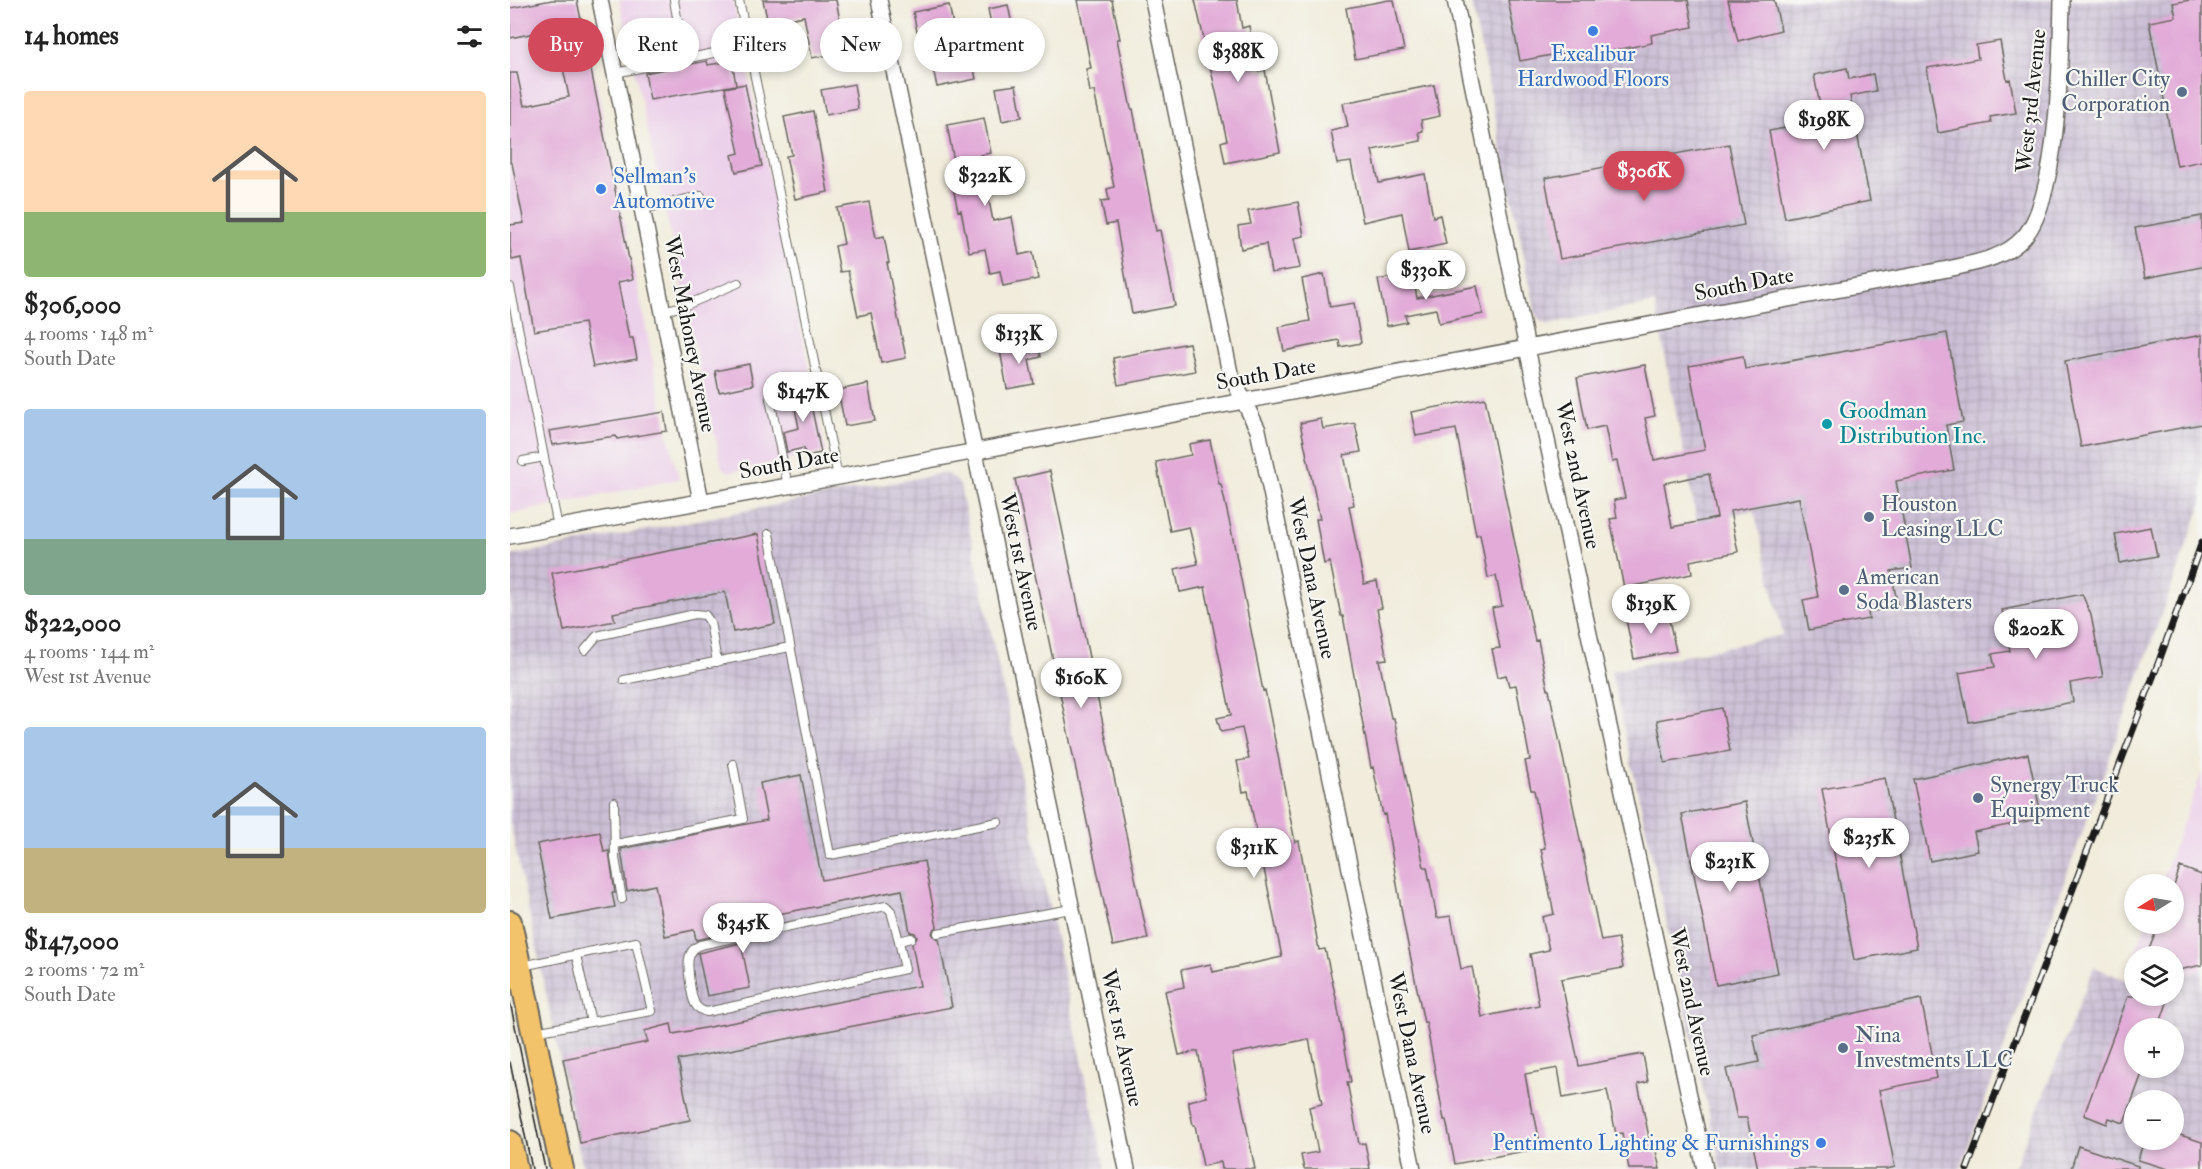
<!DOCTYPE html>
<html lang="en">
<head>
<meta charset="utf-8">
<style>
  body { margin:0; font-family:"IM FELL Double Pica",serif; background:#f6f6f6; color:#222; height:100vh; display:flex; flex-direction:column; font-size:22px; white-space:nowrap }
  * { box-sizing:border-box; margin:0 }
  p { font-size:20px; color:#767676 }
  .icon { flex:none; width:33px; height:33px; fill:none; stroke:currentColor; stroke-width:2; stroke-linecap:round; stroke-linejoin:round }
  .map { position:relative; flex:1; overflow:hidden }
  .side { display:flex; flex-direction:column; background:#fff; width:510px }
  .side>* { flex:none }
  .hud { position:absolute; left:18px; top:18px; width:570px; height:54px; display:flex; gap:12px }
  .needle { width:39px; rotate:259deg }
  .buttons { position:absolute; left:1614px; top:874px; display:grid; gap:12px }
  .buttons a { display:grid; place-items:center; width:60px; height:60px; border-radius:50%; background:#fff; box-shadow:0 3px 9px #0003; font-size:30px }
  .price { position:absolute; translate:-50% -51px; padding:0 14px; border-radius:21px; background:#fff; color:#222; font-size:20px; line-height:39px; filter:drop-shadow(0 2px 3px #0008) }
  .price::after { content:''; position:absolute; left:50%; top:36px; width:18px; height:14px; margin-left:-9px; background:inherit; clip-path:polygon(0 0,100% 0,50% 100%) }
  .price.current { background:#d1495b; color:#fff }
  ul { padding:0; list-style:none }
  li { display:grid; align-content:center; gap:12px; height:318px; padding:0 24px }
  li span { display:grid; place-items:center; height:186px; border-radius:6px; color:#555 }
  li>.icon { margin-inline-start:auto }
  span .icon { width:108px; height:108px; fill:#fffc; stroke-width:1 }
  li b { font-size:26px }
  h2 { display:flex; justify-content:space-between; align-items:center; height:72px; padding:0 24px; font-size:26px }
  .pill { padding:0 21px; border-radius:27px; background:#fff; box-shadow:0 3px 9px #0003; font-size:21px; line-height:54px }
  .pill.current { background:#d1495b; color:#fff }
  main { display:flex; flex:1; min-height:0 }
  .map>svg:first-child { display:block }
</style>
</head>
<body>
<main>
<section class="side">
<h2>14 homes<svg class="icon" aria-label="filters" viewBox="0 0 24 24"><path d="M4 7h16M4 17h16"/><circle cx="9" cy="7" r="2"/><circle cx="15" cy="17" r="2"/></svg></h2>
<ul>
<li><span style="background:linear-gradient(#ffd9b3 65%,#8fb573 0)"><svg class="icon" aria-label="home" viewBox="0 0 24 24"><path d="M3 11l9-7 9 7M6 9v11h12V9"/></svg></span><div><b>$306,000</b><p>4 rooms · 148 m²</p><p>South Date</p></div></li>
<li><span style="background:linear-gradient(#a9c7e8 70%,#7fa58c 0)"><svg class="icon" aria-label="home" viewBox="0 0 24 24"><path d="M3 11l9-7 9 7M6 9v11h12V9"/></svg></span><div><b>$322,000</b><p>4 rooms · 144 m²</p><p>West 1st Avenue</p></div></li>
<li><span style="background:linear-gradient(#a9c7e8 65%,#c2b280 0)"><svg class="icon" aria-label="home" viewBox="0 0 24 24"><path d="M3 11l9-7 9 7M6 9v11h12V9"/></svg></span><div><b>$147,000</b><p>2 rooms · 72 m²</p><p>South Date</p></div></li>
</ul>
</section>
<div class="map">
<svg width="1692" height="1169" viewBox="0 0 1692 1169">
  <defs>
    <pattern id="industrial-grid" width="8" height="8" patternUnits="userSpaceOnUse" patternTransform="scale(1.5)"><rect width="8" height="8" fill="#cbbfd5"/><path d="M0 4h8M4 0v8" fill="none" stroke="#aea4b6"/></pattern>
  </defs>
  <rect width="100%" height="100%" fill="#f6f6f2"/>
  <filter id="ink" filterUnits="userSpaceOnUse"><feTurbulence type="fractalNoise" baseFrequency=".0167" numOctaves="2"/><feDisplacementMap in="SourceGraphic" scale="12" xChannelSelector="R" yChannelSelector="G"/><feConvolveMatrix kernelMatrix="1 2 1 2 8 2 1 2 1" color-interpolation-filters="sRGB"/></filter>
  <filter id="wash" filterUnits="userSpaceOnUse"><feTurbulence type="fractalNoise" baseFrequency=".008" numOctaves="4" result="noise"/><feDisplacementMap in="SourceGraphic" scale="24" xChannelSelector="R" yChannelSelector="G"/><feGaussianBlur stdDeviation="1.35" result="paint"/><feColorMatrix in="noise" values="0 0 0 0 0 0 0 0 0 0 0 0 0 0 0 0 0 1.4 0 .05"/><feComposite in="paint" operator="in"/></filter>
  <g filter="url(#wash)">
    <rect width="100%" height="100%" fill="#f1ecdb"/>
    <!-- built -->
    <path fill="#ecd1ea" d="M17 0H69L157 431 169 479 0 514V3Z
      M109 0H223L316 452 219 472 212 468Z
      M1692 772V971L1664 976V957H1624V983L1622 984 1615 981 1636 924H1664V885H1650Z"/>
    <!-- industrial -->
    <path fill="url(#industrial-grid)" fill-rule="evenodd" d="M961 0H1692V503L1450 1169H1211L1101 671 1273 635 1244 510 1187 522 1145 303 1038 324 1030 321 1026 314Z
      M428 474H437L445 479 450 486 595 1169H73L0 822V556Z
      M1584 967 1624 983V996H1664V976L1692 971V1169H1504ZM1624 1029H1664V1068H1624ZM1624 1101H1664V1140H1624Z"/>
    <g id="blocks">
      <!-- building -->
      <path fill="#e2abd8" fill-rule="evenodd" d="M42 0H67L123 279 108 282 119 338H123L127 359 83 367 74 323 24 331 11 258 2 260 0 247V225L14 223 2 163H0V73H7L14 106 59 97 45 29 0 38V8Z
        M253 0H326L336 52 302 58 294 16 258 23Z
        M568 0H602L610 39H607L621 109H623L646 231 650 230 665 306 622 314 606 223 596 225 591 201 599 200 597 189 604 187 584 91 580 92 576 69 581 68Z
        M685 0H727L732 28 739 26 748 71 755 70 770 152 715 163 711 142 717 140Z
        M879 0H884L894 50 845 59 836 8Z
        M998 0H1178L1183 27 1141 35 1142 43 1054 60 1053 53 1010 61Z
        M1218 0H1264L1271 30 1228 41Z
        M1680 0H1692V161L1667 166 1639 22 1666 17 1663 3Z
        M439 5 448 50 460 48 466 79 427 87 415 30 407 32 403 12Z
        M498 5 503 29 483 33 478 9Z
        M1490 41 1497 80 1500 79 1506 113 1480 117 1481 123 1428 133 1417 68 1468 59 1466 45Z
        M197 61 198 65 222 61 226 85 140 100 135 73Z
        M1337 68 1339 79 1363 74 1366 91 1340 96 1360 201 1275 218 1259 131 1313 121 1304 75Z
        M235 84 252 166 226 172 222 155 229 153 215 88Z
        M344 84 348 109 316 115 311 90Z
        M506 85 512 117 492 121 486 88Z
        M924 85 930 116 911 120 913 131 909 132 911 141 862 150 869 183 915 174 923 217 930 215 936 244 899 252 892 213 853 222 841 162 827 164 821 131 838 127 833 103Z
        M303 111 318 192 285 199 276 156 282 155 274 117Z
        M474 118 481 153 470 155 483 221 502 217 509 255 523 252 528 279 493 286 490 271 480 273 475 249 459 252 451 210 448 211 441 178 447 177 437 125Z
        M1219 144 1234 225 1050 259 1035 178Z
        M359 202 366 238 374 236 379 263H377L396 358 371 363 361 313 348 316 338 271 330 272 325 246 334 244 327 208Z
        M788 202 794 236 784 238 790 268 761 273 756 244 731 249 728 226 741 224 738 211Z
        M1692 216V267L1635 278 1625 228Z
        M902 273 907 298 967 286 973 314 929 323 926 309 895 315 897 322 877 326 868 280Z
        M814 274 820 307 844 303 851 343 830 347 829 340 774 351 769 327 800 321 792 279Z
        M1437 333 1453 422 1436 425 1444 470 1386 481 1402 568 1381 571 1388 607 1358 612 1359 619 1299 630 1293 600 1308 597 1289 498 1220 511 1228 552 1180 561 1182 574 1114 588 1100 519 1107 518 1104 500 1115 498 1107 461 1102 462 1095 426 1077 430 1067 378 1135 365 1145 416 1135 418 1144 460 1195 450 1179 366 1233 356 1235 369ZM1199 474 1207 518 1162 527 1154 483Z
        M1692 335V424L1571 447 1555 361Z
        M528 342 531 357 519 360 524 384 497 389 490 350Z
        M679 343 685 371 608 385 603 358Z
        M239 364 243 385 209 392 205 371Z
        M296 381 311 453 295 456 294 448 277 452 273 432 289 428 280 384Z
        M358 384 365 421 335 426 328 390Z
        M975 398 1025 641 1028 640 1038 690H1039L1091 941 1108 938 1113 968 1051 979 1069 1066 1133 1054 1138 1082 1128 1084 1140 1142H1144L1150 1169H1119L1112 1133 1106 1134 1097 1090 1053 1098 1048 1068 1015 1074 1022 1113H1024L1031 1148 945 1164 936 1120H934L916 1022 914 1023 894 925 875 814 873 815 863 767 861 768 833 616H831L820 562 814 564 806 519H810L790 423 811 419 813 429 845 423 851 452 834 455 844 505 839 506 854 584 867 581 872 608 867 609 877 659 869 660 881 718H884L914 867H917L927 918 941 916 951 969 962 967 972 1017 1029 1005 1020 954 1039 950 1032 917 1044 914 1031 849 1035 848 1024 790H1021L1015 761 1020 760 1006 685 999 686 996 675 988 677 982 649 990 648 982 608 992 606 986 576 978 578 970 534 966 535 946 429 906 436 901 412Z
        M154 412 157 431 107 439 106 436 42 445 39 431Z
        M700 440 709 484H711L721 529 753 691 755 690 785 842 789 841 809 950 815 949 826 998 841 1082H837L849 1144 855 1143 860 1169H794L791 1155 808 1152 799 1107 812 1104 799 1039 722 1054 745 1169H712L711 1162 693 1166 685 1125H683L678 1101 697 1097 688 1051 669 1055 655 991 674 987 671 970 701 964 703 972 772 957 738 791 733 792 727 761 739 759 732 728 711 732 707 718 721 715 695 587 670 592 665 569 688 564 679 527 660 531 646 462 681 455 679 444Z
        M540 471 638 939 603 946 505 479Z
        M1641 527 1647 556 1610 563 1605 534Z
        M248 534 265 624 223 632 215 592 103 613 105 621 54 631 42 573Z
        M1572 594 1581 615 1593 677 1560 683 1563 702 1459 722 1449 673 1485 667 1482 654 1500 651 1492 610Z
        M1157 611 1166 651 1124 659 1116 619Z
        M1212 708 1220 751 1155 763 1147 720Z
        M1518 754 1532 818 1464 832 1468 851 1420 861 1403 779Z
        M291 775 312 880 414 861 427 927 423 930 422 935 429 939 442 1007 168 1060 180 1120 70 1143 53 1059 138 1042 134 1031 161 1024 163 1034 410 986 402 944 407 937 405 933 400 932 392 890 227 922 229 931 186 940 184 930 155 936 145 885 117 891 111 849 257 820 250 783Z
        M1375 778 1407 948 1344 960 1312 789Z
        M1235 802 1268 973 1206 985 1172 814Z
        M90 832 94 852 99 851 105 893H102L105 907 42 919 27 844Z
        M1670 867 1692 875V965L1664 971V957H1636L1649 924H1664V886Z
        M231 943 240 988 197 996 188 953Z
        M1618 996H1647L1658 1000 1648 1029H1624V1068H1634L1614 1123 1599 1118 1597 1124 1574 1115Z
        M1411 999 1427 1078 1369 1090 1385 1167 1377 1169H1248L1237 1118H1227L1216 1069 1249 1062 1243 1035Z
        M1664 1133 1692 1142V1169H1658L1628 1160 1634 1140H1664Z
        M1568 1146 1628 1166V1169H1561Z"/>
    </g>
  </g>
  <g filter="url(#ink)">
    <use href="#blocks" fill-opacity="0" stroke="#67655f" stroke-width="1.5"/>
    <g fill="none" stroke-linecap="round" stroke-linejoin="round">
      <defs>
        <path id="service" d="M164 0 169 29
          M229 0 328 477
          M105 73 214 51
          M132 209 191 196
          M0 287 48 527
          M152 311 174 306 228 283
          M260 399 278 486
          M13 461 34 457
          M259 534 320 855 488 822
          M75 650 87 636 185 614 195 615 200 622 207 662
          M114 680 280 647
          M104 802 105 858 112 899
          M106 844 233 819 223 764
          M428 933 561 909
          M389 941 381 911 376 906 190 945C186 947 182 949 180 955 176 963 181 996 185 1004 188 1009 192 1011 197 1012L395 969 389 941 401 938
          M66 955 81 1022
          M12 966 126 942 142 1011 24 1032"/>
        <path id="minor" d="M90 0 191 501
          M369 0 617 1169
          M643 0 720 373 748 430 903 1169
          M945 0 1017 348 1195 1169
          M0 536 328 477 1438 269C1464 263 1494 259 1513 238 1549 201 1551 52 1552 0"/>
        <path id="primary" d="M0 922 52 1169
          M0 1142 6 1169"/>
      </defs>
      <!-- service casing -->
      <use href="#service" stroke="#67655f" stroke-width="10"/>
      <!-- minor casing -->
      <use href="#minor" stroke="#67655f" stroke-width="18"/>
      <!-- primary casing -->
      <use href="#primary" stroke="#67655f" stroke-width="26"/>
      <!-- service -->
      <use href="#service" stroke="#fff" stroke-width="8"/>
      <!-- minor -->
      <use href="#minor" stroke="#fff" stroke-width="15"/>
      <!-- primary -->
      <use href="#primary" stroke="#f2c36a" stroke-width="22"/>
      <!-- tram -->
      <path stroke="#1c1c1c" stroke-width="1.5" d="M0 1002 35 1169
        M0 1062 22 1169"/>
      <defs>
        <path id="rail" d="M1457 1169 1649 661 1692 542"/>
      </defs>
      <!-- rail casing -->
      <use href="#rail" stroke="#1c1c1c" stroke-width="7"/>
      <!-- rail -->
      <use href="#rail" stroke="#f6f6f2" stroke-width="4.5" stroke-dasharray="14" stroke-linecap="butt"/>
    </g>
  </g>
  <!-- markers -->
  <g fill="#3f7fe0" stroke="#f6f6f2" stroke-width="2">
    <circle cx="1083" cy="31" r="6"/>
    <circle cx="91" cy="189" r="6"/>
    <circle cx="1311" cy="1143" r="6"/>
  </g>
  <g fill="#5c6f8a" stroke="#f6f6f2" stroke-width="2">
    <circle cx="1672" cy="92" r="6"/>
    <circle cx="1359" cy="517" r="6"/>
    <circle cx="1334" cy="590" r="6"/>
    <circle cx="1468" cy="798" r="6"/>
    <circle cx="1333" cy="1048" r="6"/>
  </g>
  <circle fill="#0f9aa8" stroke="#f6f6f2" stroke-width="2" cx="1317" cy="424" r="6"/>
  <g text-anchor="middle" dominant-baseline="central" stroke-width="4.5" stroke-linejoin="round" paint-order="stroke">
    <!-- shop labels -->
    <g font-size="22" fill="#366cbe" stroke="#f6f6f2">
      <text x="1083" y="54">Excalibur<tspan x="1083" dy="25">Hardwood Floors</tspan></text>
      <text x="103" y="176" text-anchor="start">Sellman's<tspan x="103" dy="25">Automotive</tspan></text>
      <text x="1299" y="1143" text-anchor="end">Pentimento Lighting &amp; Furnishings</text>
    </g>
    <!-- service labels -->
    <g font-size="22" fill="#4e5e75" stroke="#f6f6f2" text-anchor="start">
      <text x="1660" y="79" text-anchor="end">Chiller City<tspan x="1660" dy="25">Corporation</tspan></text>
      <text x="1371" y="504">Houston<tspan x="1371" dy="25">Leasing LLC</tspan></text>
      <text x="1346" y="577">American<tspan x="1346" dy="25">Soda Blasters</tspan></text>
      <text x="1480" y="785">Synergy Truck<tspan x="1480" dy="25">Equipment</tspan></text>
      <text x="1345" y="1035">Nina<tspan x="1345" dy="25">Investments LLC</tspan></text>
    </g>
    <!-- street labels -->
    <g font-size="22" fill="#1c1c1c" stroke="#f6f6f2">
      <text transform="translate(1521 101) rotate(-84)">West 3rd Avenue</text>
      <text transform="translate(1234 284) rotate(-11)">South Date</text>
      <text transform="translate(180 334) rotate(79)">West Mahoney Avenue</text>
      <text transform="translate(756 374) rotate(-10)">South Date</text>
      <text transform="translate(279 463) rotate(-10)">South Date</text>
      <text transform="translate(1068 475) rotate(78)">West 2nd Avenue</text>
      <text transform="translate(511 562) rotate(78)">West 1st Avenue</text>
      <text transform="translate(802 578) rotate(78)">West Dana Avenue</text>
      <text transform="translate(1182 1002) rotate(78)">West 2nd Avenue</text>
      <text transform="translate(612 1038) rotate(78)">West 1st Avenue</text>
      <text transform="translate(902 1053) rotate(78)">West Dana Avenue</text>
    </g>
    <!-- culture labels -->
    <g font-size="22" fill="#0d838f" stroke="#f6f6f2" text-anchor="start">
      <text x="1329" y="411">Goodman<tspan x="1329" dy="25">Distribution Inc.</tspan></text>
    </g>
  </g>
</svg>
<div class="buttons">
<a><svg class="needle" viewBox="-14 -14 28 28"><path d="M0-13l5 13h-10z" fill="#e53935"/><path d="M0 13l5-13h-10z" fill="#767676"/></svg></a>
<a><svg class="icon" aria-label="layers" viewBox="0 0 24 24"><path d="M12 4l9 5-9 5-9-5zM3 14l9 5 9-5"/></svg></a>
<a>+</a>
<a>−</a>
</div>
<b class="price" style="left:728px;top:83px">$388K</b>
<b class="price" style="left:1314px;top:151px">$198K</b>
<b class="price current" style="left:1134px;top:202px">$306K</b>
<b class="price" style="left:475px;top:207px">$322K</b>
<b class="price" style="left:916px;top:301px">$330K</b>
<b class="price" style="left:509px;top:365px">$133K</b>
<b class="price" style="left:293px;top:423px">$147K</b>
<b class="price" style="left:1141px;top:635px">$139K</b>
<b class="price" style="left:1526px;top:660px">$202K</b>
<b class="price" style="left:571px;top:709px">$160K</b>
<b class="price" style="left:1359px;top:869px">$235K</b>
<b class="price" style="left:744px;top:879px">$311K</b>
<b class="price" style="left:1220px;top:893px">$231K</b>
<b class="price" style="left:233px;top:954px">$345K</b>
<div class="hud">
<a class="pill current">Buy</a>
<a class="pill">Rent</a>
<a class="pill">Filters</a>
<a class="pill">New</a>
<a class="pill">Apartment</a>
</div>
</div>
</main>
</body>
</html>
